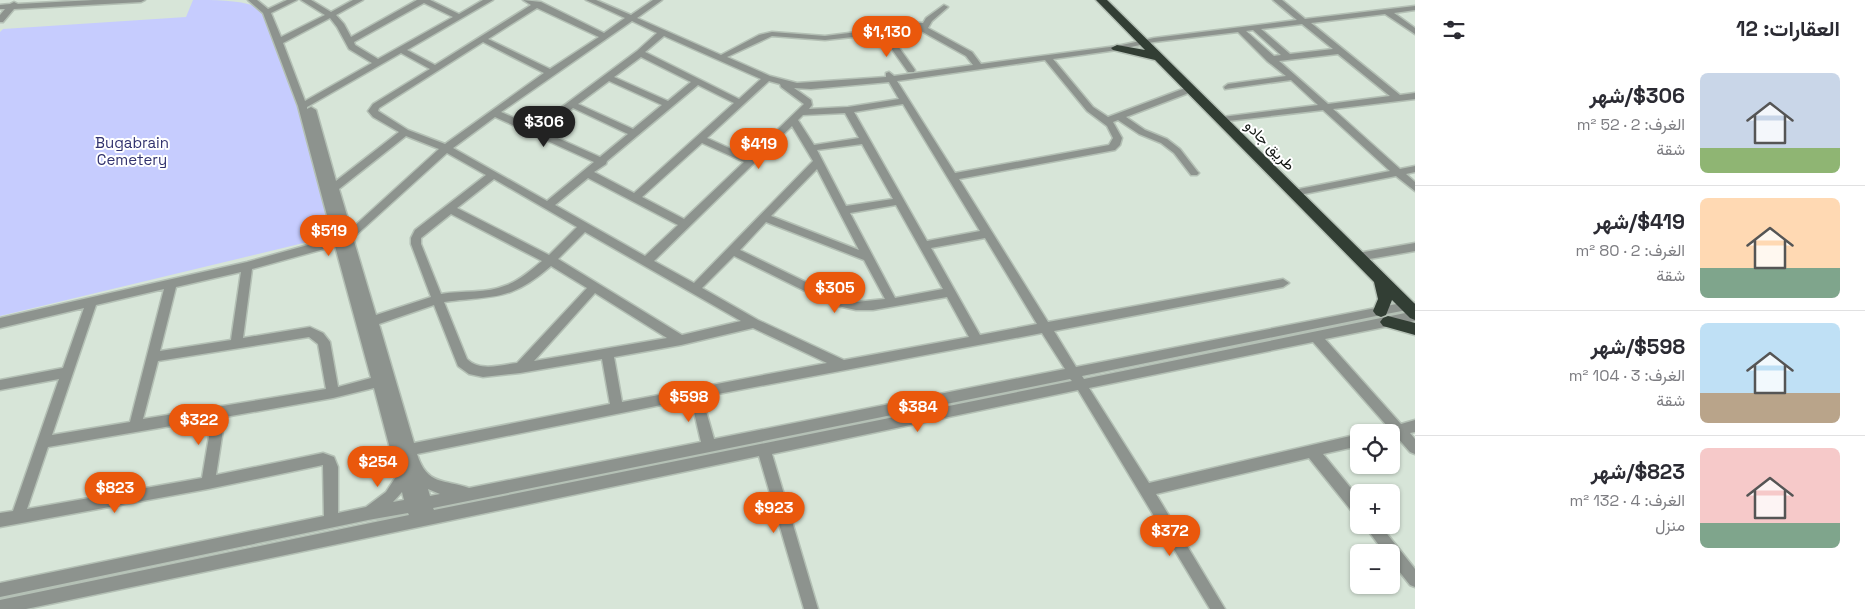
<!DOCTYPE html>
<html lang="ar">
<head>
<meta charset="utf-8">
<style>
  body { margin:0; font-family:"Space Grotesk",Vazirmatn,sans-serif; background:#f7f7f7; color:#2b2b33; direction:rtl; height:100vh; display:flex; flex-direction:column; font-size:19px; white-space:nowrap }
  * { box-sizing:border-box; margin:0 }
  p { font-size:16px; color:#7c7c81 }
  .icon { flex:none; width:28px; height:28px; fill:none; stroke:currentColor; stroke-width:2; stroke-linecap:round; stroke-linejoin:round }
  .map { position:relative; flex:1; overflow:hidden; direction:ltr }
  .sheet { display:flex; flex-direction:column; background:#fff; width:450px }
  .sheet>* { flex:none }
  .fabs { position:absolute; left:1350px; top:424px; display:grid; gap:10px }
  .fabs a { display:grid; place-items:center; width:50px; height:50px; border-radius:8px; background:#fff; box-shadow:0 1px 4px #0004; font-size:25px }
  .price { position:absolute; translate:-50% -42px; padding:0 11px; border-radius:18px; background:#ea580c; color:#fff; font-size:16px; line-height:32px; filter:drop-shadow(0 1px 2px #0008) }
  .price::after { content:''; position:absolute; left:50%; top:30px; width:15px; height:11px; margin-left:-8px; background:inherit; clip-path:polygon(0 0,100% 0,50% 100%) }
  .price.active { background:#222; color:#fff }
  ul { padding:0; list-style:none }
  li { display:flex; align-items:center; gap:15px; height:125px; padding:0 25px }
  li+li { border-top:1px solid #e1e1e2 }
  li span { display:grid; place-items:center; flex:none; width:140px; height:100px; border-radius:8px; color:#555 }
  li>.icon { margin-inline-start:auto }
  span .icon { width:60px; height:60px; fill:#fffc; stroke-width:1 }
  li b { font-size:21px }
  h2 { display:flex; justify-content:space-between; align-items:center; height:60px; padding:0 25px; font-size:21px }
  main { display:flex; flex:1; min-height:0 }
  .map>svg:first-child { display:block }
</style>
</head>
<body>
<main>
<section class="sheet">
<h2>العقارات: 12<svg class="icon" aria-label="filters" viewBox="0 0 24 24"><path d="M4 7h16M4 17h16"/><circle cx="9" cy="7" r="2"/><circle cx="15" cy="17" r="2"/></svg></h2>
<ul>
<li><span style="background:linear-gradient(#c9d6e8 75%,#8fb573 0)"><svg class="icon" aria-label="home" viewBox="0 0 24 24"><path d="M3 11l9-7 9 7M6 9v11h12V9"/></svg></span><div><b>$306/شهر</b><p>الغرف: 2 · 52 m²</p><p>شقة</p></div></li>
<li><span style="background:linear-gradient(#ffd9b3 70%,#7fa58c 0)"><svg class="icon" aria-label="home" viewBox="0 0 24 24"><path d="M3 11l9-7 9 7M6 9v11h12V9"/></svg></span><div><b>$419/شهر</b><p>الغرف: 2 · 80 m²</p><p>شقة</p></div></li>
<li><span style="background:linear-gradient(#bfe0f5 70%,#b9a48a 0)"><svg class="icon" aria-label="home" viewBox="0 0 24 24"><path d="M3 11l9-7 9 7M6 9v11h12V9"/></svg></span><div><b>$598/شهر</b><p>الغرف: 3 · 104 m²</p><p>شقة</p></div></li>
<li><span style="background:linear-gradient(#f6c9c9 75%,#7fa58c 0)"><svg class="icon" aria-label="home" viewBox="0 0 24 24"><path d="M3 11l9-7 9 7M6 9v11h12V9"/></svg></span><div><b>$823/شهر</b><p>الغرف: 4 · 132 m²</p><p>منزل</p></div></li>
</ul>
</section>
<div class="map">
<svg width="1415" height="609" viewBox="0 0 1415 609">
  <rect width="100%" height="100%" fill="#d7e5d8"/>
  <!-- green -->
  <path fill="#c6ccfe" d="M193 0C217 0 246 0 265 10L298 103 333 224 320 239 0 316V32L3 29 186 17Z"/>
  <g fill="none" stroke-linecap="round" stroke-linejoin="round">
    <defs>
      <path id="minor" d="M94 0H145L141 2 14 9 3 22H0V15L5 9H0V5L10 4 14 2 18 4Z
        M248 0H257L268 9 287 0H297L271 13 281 37 325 15 301 0H311L331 12 353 0H363L336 15 344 24 351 37 417 0H430L459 14 483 0H493L407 50 435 65 531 5 523 0 541 2 604 33 625 18 586 0H596L631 15 653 0H662L637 18 721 55 759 35 772 32 825 36 881 29 898 22 923 23 926 18 944 5 948 7 932 21 928 28 972 52 981 64 1117 46 1154 38 1297 20 1273 0H1282L1305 19 1415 6V10L1394 13 1415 28V34L1385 14 1311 23 1400 95 1415 93V99L1333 109 1400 169 1415 166V172L1406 174 1415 182V191L1396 176 1294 196 1290 195 1289 193 1294 190 1390 171 1323 110 1219 122 1217 120 1222 117 1318 105 1291 80 1225 89 1224 87 1228 84 1286 76 1267 61 1238 32 1154 42 1117 50 1053 59 1093 107 1108 117 1188 87H1194V91L1126 117 1145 130 1167 139 1180 149 1197 171 1199 173 1197 175H1191L1174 153 1161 143 1139 134 1118 120 1113 122 1122 138 1120 145 1115 150 959 179 1048 322 1283 279 1289 283 1283 287 1054 331 1076 367 1381 307 1407 302 1415 303V311L1407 310 1381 315 1082 376 1084 379 1415 311V321L1325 339 1401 424 1415 420V432L1410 433 1415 439V454L1410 452 1396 436 1391 437V432H1383L1385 428 1388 427 1313 342 1089 388 1149 483 1359 434V446L1323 454 1359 498V515L1354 514 1309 458 1156 494 1225 609H1210L1078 390 772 454 818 609H804L759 456 26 609H0V600L409 515 408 513 368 520 0 597V583L324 516 323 465 208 489 0 527V513L13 511 59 379 0 390V380L63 368 84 308 0 328V318L247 262 333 238 298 106 263 13ZM424 3 453 17 378 59 355 45 354 42ZM537 8 599 37 550 69 488 39ZM330 18 337 27 349 49 372 63 305 101 283 43ZM632 21 657 33 637 51 535 127 501 112ZM1302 24 1333 49 1290 54 1261 29ZM898 27 920 28 921 31 966 56 973 65 894 76 889 72 886 73V77L797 83 770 76 727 57 772 36 825 40 881 34 908 72H914L915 70 888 32ZM1253 30 1281 55 1274 56 1246 31ZM664 36 761 79 739 99 645 52ZM483 42 544 73 445 144 408 130 378 111 379 108ZM401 53 430 69 373 104 368 111 373 117 399 132 336 181 316 110 311 107 307 109V107ZM1338 54 1390 96 1328 104 1279 61ZM641 57 691 82 668 101 614 77ZM1045 60 1087 111 1107 126 1113 138 1109 145 955 173 897 81ZM609 81 662 105 633 129 578 104ZM769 81 780 84 781 87 804 104 749 157 707 138ZM889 82 899 99 848 107 809 109 812 105 811 100 794 88 811 89ZM698 85 734 103 634 193 594 172 606 164 607 161ZM903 104 980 231 927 241 854 112ZM573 108 628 134 600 157 542 131ZM845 113 859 138 814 145 798 120 803 115ZM495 117 594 162 547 201 453 148ZM792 126 813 161 694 283 654 261ZM406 136 439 149 351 229 339 189ZM702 143 744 162 684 219 642 197ZM862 144 893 199 846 206 817 150ZM447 153 486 175 415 230 411 238V244L431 297 376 315 353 238ZM817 169 859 250 771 216ZM588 178 678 225 645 256 555 205ZM494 179 577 227 549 255 457 208ZM896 205 943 289 895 298 850 213ZM451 214 542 261C531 270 520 280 507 285 486 294 463 290 441 294L421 244V238ZM766 222 864 260 885 299 856 302 839 298 740 250ZM585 232 741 321 682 335 558 259ZM985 238 1037 324 980 335 931 248ZM335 246 371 378 338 387 330 342 323 333 310 327 243 338 252 269ZM734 256 833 305 856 310H873L947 297 969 337 844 360 758 320 702 288ZM551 266 587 288 517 363C500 365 480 372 467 359L444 302C494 295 510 302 551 266ZM241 272 231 340 160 351 176 287ZM164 289 130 422 52 435 96 305ZM595 293 667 338 534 361ZM434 305 458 366 469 374 483 377 520 373 602 359 610 404 414 443 379 324ZM753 328 827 363 622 402 614 357 681 345ZM1042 333 1065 369 714 439 702 397ZM309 337 318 344 326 389 143 419 158 361ZM1070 379 1072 381 434 510 433 508ZM374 388 397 475 386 492 366 507 338 513V467L334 457 323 453 216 475 225 417 333 398ZM691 399 701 442 469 488C444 479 427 486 417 454ZM212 419 202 478 27 509 48 447ZM428 489 440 494 430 496ZM402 492 404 500 393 502Z
        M1415 243V251L1358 261 1353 257 1358 253Z
        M1364 525H1380L1415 569V587L1410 585 1391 561V552H1384Z"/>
      <path id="highway" d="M1096 0H1107L1415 304V320L1410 318 1392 300 1386 315 1381 317 1376 315 1373 311 1378 299 1374 282 1155 60 1113 50 1111 48 1117 45 1145 50Z
        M1388 316 1415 323V335L1383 326 1380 322 1383 318Z"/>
    </defs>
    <!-- minor casing -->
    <use href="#minor" stroke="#b4c0b5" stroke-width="3"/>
    <!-- highway casing -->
    <use href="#highway" stroke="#b4c0b5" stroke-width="3"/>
    <!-- minor -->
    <use href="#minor" fill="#8d938e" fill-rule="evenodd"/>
    <!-- highway -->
    <use href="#highway" fill="#323e34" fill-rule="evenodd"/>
  </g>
  <g text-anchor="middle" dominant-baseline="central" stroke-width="4" stroke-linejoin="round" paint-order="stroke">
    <!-- park labels -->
    <g font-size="15" fill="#31326e" stroke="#fff">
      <text x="132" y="142">Bugabrain<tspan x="132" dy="17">Cemetery</tspan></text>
    </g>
    <!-- street labels -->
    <g font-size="15" fill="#121713" stroke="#fff">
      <text transform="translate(1270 145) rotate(45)">طريق جادو</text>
    </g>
  </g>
</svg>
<div class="fabs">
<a><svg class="icon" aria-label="locate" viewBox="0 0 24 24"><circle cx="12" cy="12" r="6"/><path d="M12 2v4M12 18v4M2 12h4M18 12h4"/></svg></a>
<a>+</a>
<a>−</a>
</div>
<b class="price" style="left:887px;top:58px">$1,130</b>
<b class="price active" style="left:544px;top:148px">$306</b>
<b class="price" style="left:759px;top:170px">$419</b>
<b class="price" style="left:329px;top:257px">$519</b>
<b class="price" style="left:835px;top:314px">$305</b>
<b class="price" style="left:689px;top:423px">$598</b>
<b class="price" style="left:918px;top:433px">$384</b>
<b class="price" style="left:199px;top:446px">$322</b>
<b class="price" style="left:378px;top:488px">$254</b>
<b class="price" style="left:115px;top:514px">$823</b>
<b class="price" style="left:774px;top:534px">$923</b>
<b class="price" style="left:1170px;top:557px">$372</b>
</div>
</main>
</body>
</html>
